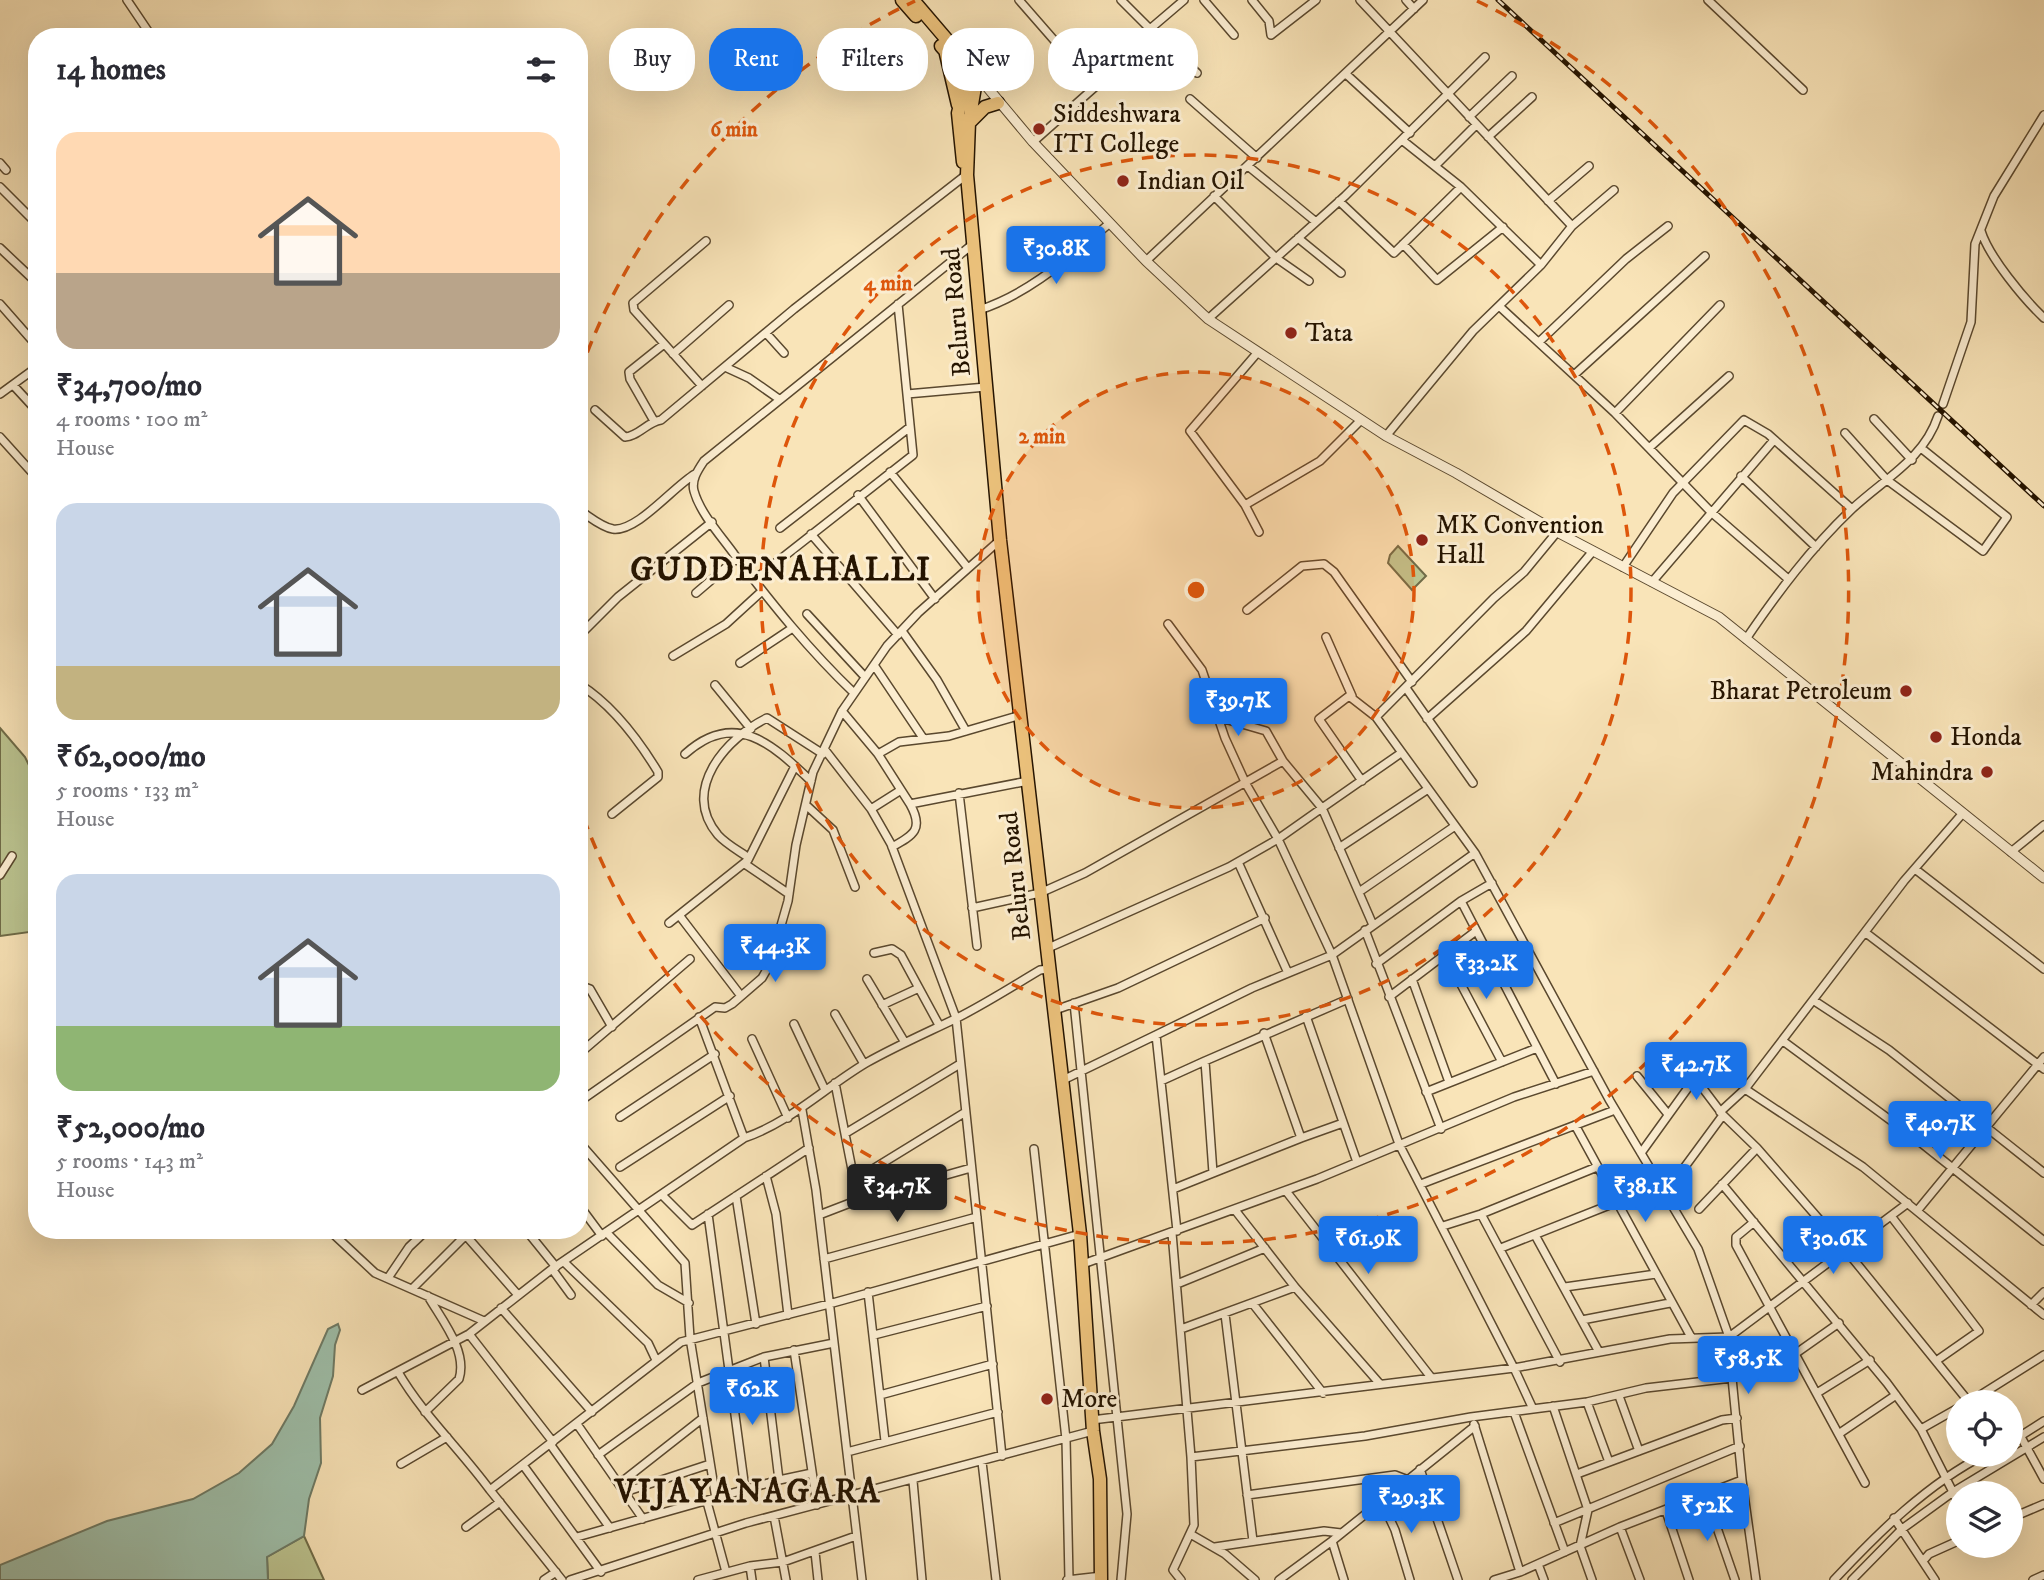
<!DOCTYPE html>
<html lang="en">
<head>
<meta charset="utf-8">
<style>
  body { margin:0; font-family:"IM FELL DW Pica",serif; background:#f7f7f7; color:#2b2b33; height:100vh; display:flex; flex-direction:column; font-size:26px; white-space:nowrap }
  * { box-sizing:border-box; margin:0 }
  p { font-size:23px; color:#7c7c81 }
  .icon { flex:none; width:38px; height:38px; fill:none; stroke:currentColor; stroke-width:2; stroke-linecap:round; stroke-linejoin:round }
  .map { position:relative; flex:1; overflow:hidden }
  .side { position:absolute; left:28px; top:28px; width:560px; height:1211px; display:flex; flex-direction:column; background:#fff; border-radius:28px; box-shadow:0 7px 28px #0002 }
  .side>* { flex:none }
  .banner { position:absolute; left:609px; top:28px; width:665px; height:63px; display:flex; gap:14px }
  .buttons { position:absolute; left:1946px; top:1390px; display:grid; gap:14px }
  .buttons a { display:grid; place-items:center; width:77px; height:77px; border-radius:50%; background:#fff; box-shadow:0 7px 28px #0002; font-size:35px }
  .price { position:absolute; translate:-50% -60px; padding:0 16px; border-radius:7px; background:#1a73e8; color:#fff; font-size:23px; line-height:46px; filter:drop-shadow(0 2px 4px #0008) }
  .price::after { content:''; position:absolute; left:50%; top:42px; width:21px; height:16px; margin-left:-10px; background:inherit; clip-path:polygon(0 0,100% 0,50% 100%) }
  .price.current { background:#222; color:#fff }
  ul { padding:0; list-style:none }
  li { display:grid; align-content:center; gap:14px; height:371px; padding:0 28px }
  li span { display:grid; place-items:center; height:217px; border-radius:21px; color:#555 }
  li>.icon { margin-inline-start:auto }
  span .icon { width:126px; height:126px; fill:#fffc; stroke-width:1 }
  li b { font-size:30px }
  h2 { display:flex; justify-content:space-between; align-items:center; height:84px; padding:0 28px; font-size:30px }
  .pill { padding:0 24px; border-radius:28px; background:#fff; box-shadow:0 7px 28px #0002; font-size:24px; line-height:63px }
  .pill.current { background:#1a73e8; color:#fff }
  .map>svg:first-child { display:block }
</style>
</head>
<body>
<div class="map">
<svg width="2044" height="1580" viewBox="0 0 2044 1580">
  <rect width="100%" height="100%" fill="#f9e4b8"/>
  <filter id="stains"><feTurbulence type="fractalNoise" baseFrequency=".00286" numOctaves="4"/><feColorMatrix values="0 0 0 0 .2 0 0 0 0 .09 0 0 0 0 .02 0 0 0 .5 -.17"/></filter>
  <radialGradient id="worn" r=".72"><stop offset=".6" stop-color="#630" stop-opacity="0"/><stop offset="1" stop-color="#630" stop-opacity=".3"/></radialGradient>
  <!-- green -->
  <path fill="#bcc490" stroke="#706c48" stroke-width="2" d="M1398 546 1426 576 1412 590 1388 563 1390 555Z
    M0 728 25 757 37 782V931L0 936Z
    M304 1536 324 1580H268L267 1557Z"/>
  <!-- water -->
  <path fill="#9ebfaa" stroke="#6e7b66" stroke-width="2" d="M338 1324 340 1330 335 1345 333 1376 320 1418 321 1463 309 1499 304 1536 267 1557 268 1580H0V1565L107 1521 193 1499 239 1473 272 1444 294 1406 328 1329Z"/>
  <g fill="none" stroke-linecap="round" stroke-linejoin="round">
    <defs>
      <path id="minor" d="M127 0 152 37
        M1019 0 1095 87 1033 142
        M1184 0 1150 29 1197 73
        M1204 0 1234 35
        M1252 0 1269 21 1271 35 1316 0
        M1360 0 1572 226
        M1406 0 1414 9
        M1708 0 1803 90
        M1346 74 1410 133
        M1095 87 1150 29 1121 0
        M1190 99 1257 158
        M1469 117 1512 76
        M1488 137 1532 97
        M0 163 6 170
        M1248 166 1316 222
        M1435 166 1476 125
        M0 187 37 224
        M1214 196 1276 258 1309 281
        M1339 201 1394 253 1461 187
        M1548 201 1589 166
        M1981 231C1989 257 2024 299 2044 318
        M1298 238 1341 273
        M1403 244 1437 280 1503 227
        M0 248 37 283
        M1146 261 1423 0
        M1541 265 1572 226 1614 190
        M0 304 37 346
        M1499 306 1615 413 1720 305
        M979 310C1031 293 1069 257 1110 223
        M1208 319 1345 196 1485 57
        M766 333 784 353
        M1539 342 1626 259 1668 226
        M1258 352 1190 431 1245 505 1259 532
        M673 354 729 305
        M725 367 749 378 779 399
        M1574 375 1705 256
        M13 385 37 411
        M702 386 634 310 633 303 706 241
        M0 394 37 367
        M907 394 986 387
        M1943 404 1971 322 1975 244 1994 196 2044 115
        M595 410 625 437C639 436 647 422 661 420L794 309 966 175
        M1615 413 1711 512 1787 578
        M1874 419 1912 460
        M654 421 630 379 629 372 664 344
        M1845 433 1887 480 1983 551 2007 517 1921 448
        M1386 436 1473 331 1541 265 1461 187 1402 140
        M0 437 37 478
        M1649 448 1729 376
        M890 472 968 568
        M1741 476 1816 547
        M858 495 935 599
        M1245 505 1320 461 1361 420
        M579 510C589 516 601 527 613 529 637 532 673 487 695 474
        M780 528 910 427
        M811 534 898 635
        M1623 567 1673 493 1744 420 1768 434 1852 509
        M754 580 913 455 898 304
        M1652 582 1774 440
        M696 593 737 558
        M1247 610 1302 566 1324 564 1334 572 1412 682
        M807 614 865 677
        M1168 624 1202 670 1225 738 1246 784 1278 839 1322 808 1373 925
        M902 631 937 680 966 731
        M579 636 618 597 712 522
        M1326 637 1352 696
        M1746 639C1778 592 1811 548 1852 509 1884 479 1924 459 1938 416
        M673 656 726 624 762 591
        M740 663 791 629
        M874 665 923 738
        M579 684C613 705 638 739 658 772V777L612 814
        M715 685 751 729
        M1406 688 1473 783
        M854 693C809 650 772 604 734 554 721 536 700 513 694 491 691 480 698 470 704 461L973 244
        M842 711 878 754 910 804 1028 781
        M1218 717 1266 731 1283 761 1322 808 1401 753
        M1427 719 1526 631 1593 551
        M825 750 871 809 891 844 956 1018 1002 1456
        M685 754C735 709 772 744 811 781
        M878 754 899 742 949 736 1021 715
        M1362 781 1319 719 1349 696 1376 717
        M959 793 977 946
        M806 805 833 830 855 887
        M871 809 901 790
        M1963 813 1904 881 1745 1089 1863 1167 2044 1315
        M892 847C914 835 924 829 910 804
        M1339 848 1428 789
        M2011 852 2044 825
        M749 858C739 851 726 844 718 835 680 790 726 738 767 718L823 754
        M1238 862 1288 973
        M745 864 789 894
        M1915 869 2044 969
        M0 875 12 856
        M1359 892 1455 826
        M1461 901 1556 1084
        M972 908 1040 893 1085 873 1283 761
        M679 915 741 996
        M669 923 748 860 795 766
        M1365 930 1441 1129
        M1866 933 2044 1069
        M1046 949 1229 867 1278 839 1332 955 1399 1144 1514 1368 1670 1339 1729 1337 1908 1203
        M874 953 892 949 901 955 939 1025
        M1445 954 1502 1062
        M1376 964 1461 901 1492 883
        M867 979 904 1041
        M1412 979 1449 1082
        M579 985 590 989 612 1027
        M1389 997 1476 931
        M1813 1000 1889 1050 2044 1173
        M1074 1003 1127 1514 1121 1580
        M882 1005 919 988
        M1055 1010 1118 988 1265 918
        M835 1014 864 1064
        M1306 1016 1357 1162
        M699 1017 744 1138
        M794 1024 825 1090
        M1264 1033 1301 1138 1343 1123
        M1156 1035 1252 988 1332 955 1475 853
        M752 1039 788 1118
        M1783 1041 1920 1142 2044 1241
        M579 1054 690 959
        M1637 1076 1667 1113
        M1065 1079 1156 1035 1177 1231
        M1161 1081 1205 1061
        M835 1083 858 1200 971 1168
        M1426 1092 1537 1048
        M579 1102 715 1007 725 1008 732 1004 762 978 770 964 788 901 796 845 813 772 842 711 887 646 918 613 1000 540
        M802 1110 816 1190 862 1580
        M1720 1112 1745 1089
        M1723 1115 1757 1148 1845 1249 1969 1402
        M620 1117 715 1054
        M1575 1125 1691 1337
        M846 1133 960 1064
        M579 1142 685 1263 690 1338 716 1499
        M1034 1149 1066 1439 1069 1579
        M1641 1153 1695 1078 1723 1115 1681 1172
        M620 1167 730 1096
        M1213 1173 1301 1138
        M766 1176 776 1214 788 1315
        M855 1180 964 1113
        M1421 1184 1615 1110
        M1722 1184 1887 1383 1921 1429 1958 1502
        M1173 1189 1213 1173 1205 1061 1348 999
        M1286 1191 1430 1376
        M662 1195 692 1225 809 1148
        M736 1196 756 1324
        M579 1205 602 1236
        M1699 1209 1757 1148
        M1235 1210 1295 1287 1380 1384
        M1917 1211 2044 1057
        M708 1214 745 1489
        M1481 1214 1560 1362
        M819 1215 858 1200
        M1891 1216 1979 1331 1936 1361
        M1754 1222 1736 1237V1245L1865 1483
        M1443 1226 1481 1214 1597 1167
        M329 1230 375 1273 484 1321
        M461 1230 518 1295
        M526 1230 556 1267
        M606 1232 658 1285 689 1303
        M1172 1233 1191 1457 1365 1436 1471 1417 1587 1402 1646 1388 1732 1378 1729 1337 1698 1249 1610 1101 1475 853 1376 717 1494 598 1524 572 1557 532
        M1535 1235 1599 1352
        M1501 1248 1617 1202
        M824 1259 977 1217
        M565 1263 648 1343 656 1360
        M1083 1264 1317 1179 1514 1097 1594 1071
        M552 1269 571 1295
        M388 1278 409 1247 427 1230
        M1177 1284 1265 1248
        M1565 1287 1656 1274
        M412 1289 466 1235
        M868 1292 885 1441
        M1253 1304 1323 1393
        M2031 1305 2044 1292
        M501 1308 592 1412
        M1225 1314 1253 1541
        M1582 1320 1670 1303
        M1181 1329 1295 1287
        M469 1334 553 1442
        M874 1335 987 1306
        M794 1350 817 1505
        M1795 1354 1839 1323
        M764 1357 779 1480
        M398 1372C423 1415 460 1449 490 1490
        M1732 1378 1742 1480 1756 1580
        M362 1390 469 1334 552 1269 744 1138C791 1122 824 1088 866 1063 896 1046 926 1033 957 1018 985 1004 1013 986 1040 970L1049 969
        M1817 1393 1870 1360
        M880 1395 993 1364
        M1619 1396 1639 1451
        M1971 1401 2044 1355
        M1587 1402 1609 1462
        M1553 1406 1588 1510 1580 1546 1592 1580
        M425 1412 459 1379C468 1351 441 1319 428 1296
        M1514 1412 1565 1552
        M1092 1420 1514 1368 1533 1409
        M577 1424 643 1519
        M1474 1424 1520 1572
        M1921 1429 1958 1408
        M1840 1433 1896 1395
        M2021 1437 2044 1479
        M2011 1442 2044 1421
        M550 1444 610 1528
        M847 1452 998 1412
        M598 1455 698 1383 764 1357 834 1343
        M982 1462 996 1580
        M401 1464 447 1437
        M523 1465 601 1572
        M1420 1469 1458 1580
        M1577 1474 1722 1420 1737 1418
        M913 1481 922 1580
        M619 1484 703 1418
        M625 1492 710 1464
        M1247 1495 1395 1475 1408 1480
        M1706 1496 1735 1580
        M707 1502 726 1572
        M1382 1502 1395 1530 1410 1580
        M1666 1511 1689 1580
        M774 1516 786 1580
        M1894 1518 1935 1580
        M2011 1518 2044 1504
        M1554 1523 1740 1446
        M466 1527 500 1502
        M1620 1527 1640 1580
        M1192 1535 1225 1554 1255 1580
        M577 1537 779 1480 812 1473
        M1332 1541 1475 1426
        M1215 1547 1324 1531 1341 1533
        M815 1552 818 1580
        M1923 1561 1929 1554 1958 1541
        M1538 1564 1544 1580
        M750 1566 752 1580
        M544 1580 556 1572
        M562 1580 490 1490 681 1342 829 1304 1080 1234
        M570 1580 746 1523 1093 1431
        M698 1580 750 1566 783 1562 856 1536
        M1067 1580 1102 1576
        M1181 1580 1173 1570 1194 1525 1191 1457
        M1279 1580 1332 1541 1344 1580
        M1494 1580 1520 1572 1620 1527 1742 1480
        M1834 1580C1879 1532 1927 1484 1986 1454
        M1852 1580 1902 1529 1953 1492 2044 1437
        M2033 1580 2044 1575"/>
      <path id="tertiary" d="M977 75 1033 142 1146 261 1208 319 1386 436 1456 473 1557 532 1719 617 2044 878"/>
      <path id="trunk" d="M902 0 916 16
        M913 0 977 75 969 122 967 175 1000 540 1080 1234 1093 1431 1100 1479 1101 1580
        M941 46 975 85
        M946 54 958 105
        M970 122 985 107 998 103
        M963 162 958 113 969 70"/>
    </defs>
    <!-- minor casing -->
    <use href="#minor" stroke="#5a482e" stroke-width="10"/>
    <!-- tertiary casing -->
    <use href="#tertiary" stroke="#5a482e" stroke-width="11"/>
    <!-- trunk casing -->
    <use href="#trunk" stroke="#251400" stroke-width="15"/>
    <!-- minor -->
    <use href="#minor" stroke="#fbedd1" stroke-width="7"/>
    <!-- tertiary -->
    <use href="#tertiary" stroke="#fbedd1" stroke-width="9"/>
    <!-- trunk -->
    <use href="#trunk" stroke="#ecc27c" stroke-width="12"/>
    <defs>
      <path id="rail" d="M1498 0 2044 506"/>
    </defs>
    <!-- rail casing -->
    <use href="#rail" stroke="#251400" stroke-width="5"/>
    <!-- rail -->
    <use href="#rail" stroke="#fbedd1" stroke-width="2.5" stroke-dasharray="8" stroke-linecap="butt"/>
  </g>
  <!-- distance rings -->
  <circle cx="1196" cy="590" r="218" fill="#de560b" fill-opacity=".12"/>
  <g fill="none" stroke="#de560b" stroke-width="3.5" stroke-dasharray="12 9">
    <circle cx="1196" cy="590" r="218"/>
    <circle cx="1196" cy="590" r="435"/>
    <path d="M580 372A653 653 0 0 1 915 1M1477 1A653 653 0 1 1 580 808"/>
  </g>
  <!-- markers -->
  <g fill="#8f2418" stroke="#fbedd1" stroke-width="2.5">
    <circle cx="1039" cy="129" r="7"/>
    <circle cx="1123" cy="181" r="7"/>
    <circle cx="1291" cy="333" r="7"/>
    <circle cx="1422" cy="540" r="7"/>
    <circle cx="1906" cy="691" r="7"/>
    <circle cx="1936" cy="737" r="7"/>
    <circle cx="1987" cy="772" r="7"/>
    <circle cx="1047" cy="1399" r="7"/>
  </g>
  <g text-anchor="middle" dominant-baseline="central" stroke-width="6" stroke-linejoin="round" paint-order="stroke">
    <!-- poi labels -->
    <g font-size="26" fill="#251400" stroke="#fbedd1" text-anchor="start">
      <text x="1053" y="114">Siddeshwara<tspan x="1053" dy="30">ITI College</tspan></text>
      <text x="1137" y="181">Indian Oil</text>
      <text x="1305" y="333">Tata</text>
      <text x="1436" y="525">MK Convention<tspan x="1436" dy="30">Hall</tspan></text>
      <text x="1892" y="691" text-anchor="end">Bharat Petroleum</text>
      <text x="1950" y="737">Honda</text>
      <text x="1973" y="772" text-anchor="end">Mahindra</text>
      <text x="1061" y="1399">More</text>
    </g>
    <!-- street labels -->
    <g font-size="26" fill="#251400" stroke="#fbedd1">
      <text transform="translate(957 312) rotate(-95)">Beluru Road</text>
      <text transform="translate(1016 876) rotate(-96)">Beluru Road</text>
    </g>
    <!-- district labels -->
    <g font-size="33" font-weight="bold" letter-spacing="2" fill="#251400" stroke="#fbedd1">
      <text x="781" y="570">GUDDENAHALLI</text>
      <text x="748" y="1492">VIJAYANAGARA</text>
    </g>
  </g>
  <circle cx="1196" cy="590" r="10" fill="#de560b" stroke="#fbedd1" stroke-width="3.5"/>
  <g font-size="21" text-anchor="middle" font-weight="bold" fill="#de560b" stroke="#fbedd1" stroke-width="6" stroke-linejoin="round" paint-order="stroke">
    <text x="734" y="136">6 min</text>
    <text x="888" y="290">4 min</text>
    <text x="1042" y="443">2 min</text>
  </g>
  <rect width="100%" height="100%" filter="url(#stains)"/>
  <rect width="100%" height="100%" fill="url(#worn)"/>
</svg>
<div class="buttons">
<a><svg class="icon" aria-label="locate" viewBox="0 0 24 24"><circle cx="12" cy="12" r="6"/><path d="M12 2v4M12 18v4M2 12h4M18 12h4"/></svg></a>
<a><svg class="icon" aria-label="layers" viewBox="0 0 24 24"><path d="M12 4l9 5-9 5-9-5zM3 14l9 5 9-5"/></svg></a>
</div>
<b class="price" style="left:1056px;top:286px">₹30.8K</b>
<b class="price" style="left:1238px;top:738px">₹39.7K</b>
<b class="price" style="left:775px;top:984px">₹44.3K</b>
<b class="price" style="left:1486px;top:1001px">₹33.2K</b>
<b class="price" style="left:1696px;top:1102px">₹42.7K</b>
<b class="price" style="left:1940px;top:1161px">₹40.7K</b>
<b class="price current" style="left:897px;top:1224px">₹34.7K</b>
<b class="price" style="left:1645px;top:1224px">₹38.1K</b>
<b class="price" style="left:1368px;top:1276px">₹61.9K</b>
<b class="price" style="left:1833px;top:1276px">₹30.6K</b>
<b class="price" style="left:1748px;top:1396px">₹58.5K</b>
<b class="price" style="left:752px;top:1427px">₹62K</b>
<b class="price" style="left:1411px;top:1535px">₹29.3K</b>
<b class="price" style="left:1707px;top:1543px">₹52K</b>
<div class="banner">
<a class="pill">Buy</a>
<a class="pill current">Rent</a>
<a class="pill">Filters</a>
<a class="pill">New</a>
<a class="pill">Apartment</a>
</div>
<section class="side">
<h2>14 homes<svg class="icon" aria-label="filters" viewBox="0 0 24 24"><path d="M4 7h16M4 17h16"/><circle cx="9" cy="7" r="2"/><circle cx="15" cy="17" r="2"/></svg></h2>
<ul>
<li><span style="background:linear-gradient(#ffd9b3 65%,#b9a48a 0)"><svg class="icon" aria-label="home" viewBox="0 0 24 24"><path d="M3 11l9-7 9 7M6 9v11h12V9"/></svg></span><div><b>₹34,700/mo</b><p>4 rooms · 100 m²</p><p>House</p></div></li>
<li><span style="background:linear-gradient(#c9d6e8 75%,#c2b280 0)"><svg class="icon" aria-label="home" viewBox="0 0 24 24"><path d="M3 11l9-7 9 7M6 9v11h12V9"/></svg></span><div><b>₹62,000/mo</b><p>5 rooms · 133 m²</p><p>House</p></div></li>
<li><span style="background:linear-gradient(#c9d6e8 70%,#8fb573 0)"><svg class="icon" aria-label="home" viewBox="0 0 24 24"><path d="M3 11l9-7 9 7M6 9v11h12V9"/></svg></span><div><b>₹52,000/mo</b><p>5 rooms · 143 m²</p><p>House</p></div></li>
</ul>
</section>
</div>
</body>
</html>
